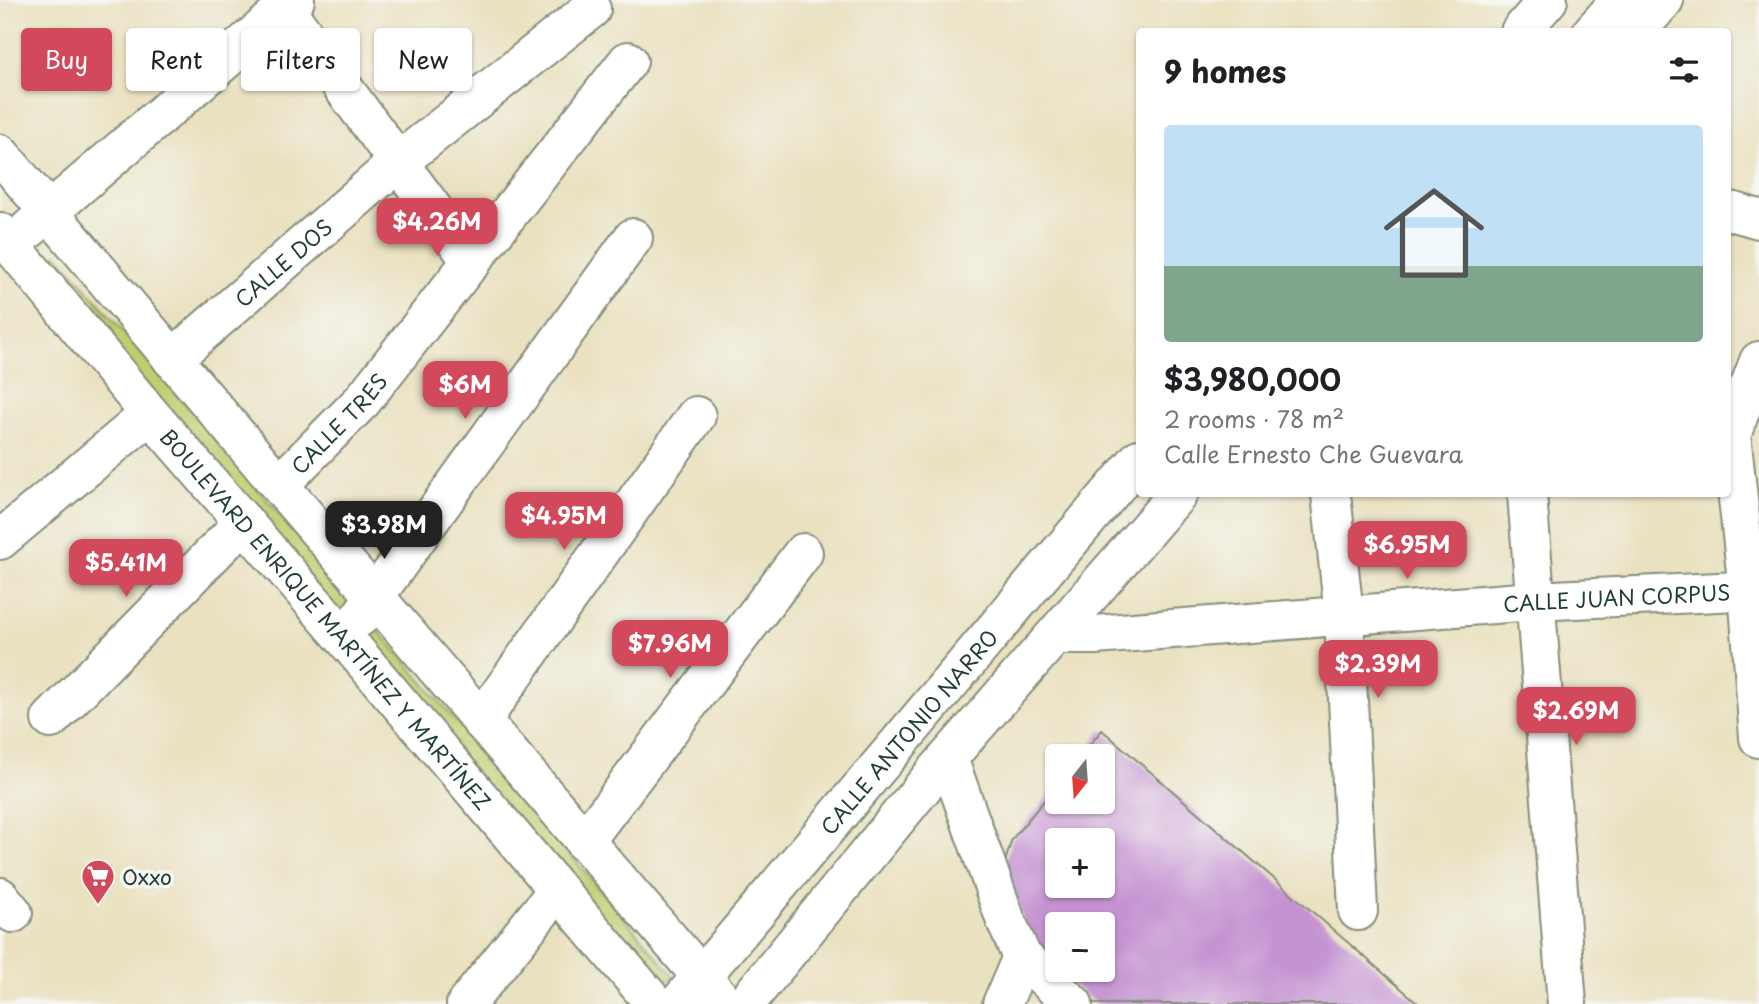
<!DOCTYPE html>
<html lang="en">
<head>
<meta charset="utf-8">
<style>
  body { margin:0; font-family:"Playpen Sans",sans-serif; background:#f6f6f6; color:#202124; height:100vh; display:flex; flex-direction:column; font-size:26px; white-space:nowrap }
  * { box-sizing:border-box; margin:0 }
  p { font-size:23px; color:#757577 }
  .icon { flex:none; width:38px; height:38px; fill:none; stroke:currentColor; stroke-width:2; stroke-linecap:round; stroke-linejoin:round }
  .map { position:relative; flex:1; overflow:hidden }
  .side { position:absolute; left:1136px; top:28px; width:595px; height:469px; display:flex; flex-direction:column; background:#fff; border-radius:7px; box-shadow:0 2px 5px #0004 }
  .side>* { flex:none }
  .hud { position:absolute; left:21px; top:28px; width:665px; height:63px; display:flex; gap:14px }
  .needle { width:46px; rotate:197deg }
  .buttons { position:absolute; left:1045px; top:744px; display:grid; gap:14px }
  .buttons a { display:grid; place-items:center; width:70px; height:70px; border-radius:7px; background:#fff; box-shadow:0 2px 5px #0004; font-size:35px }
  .price { position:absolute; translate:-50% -60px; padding:0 16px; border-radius:14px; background:#d1495b; color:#fff; font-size:23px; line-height:46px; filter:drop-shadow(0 2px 4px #0008) }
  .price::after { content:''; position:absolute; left:50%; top:42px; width:21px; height:16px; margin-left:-10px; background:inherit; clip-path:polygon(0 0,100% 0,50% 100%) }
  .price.selected { background:#222; color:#fff }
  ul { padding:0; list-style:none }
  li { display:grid; align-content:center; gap:14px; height:371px; padding:0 28px }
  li+li { border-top:2px solid #e0e0e0 }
  li span { display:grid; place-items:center; height:217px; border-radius:7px; color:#555 }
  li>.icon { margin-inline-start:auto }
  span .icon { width:126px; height:126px; fill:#fffc; stroke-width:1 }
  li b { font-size:30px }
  h2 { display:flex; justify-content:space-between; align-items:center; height:84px; padding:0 28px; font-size:30px }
  .pill { padding:0 24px; border-radius:7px; background:#fff; box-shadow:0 2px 5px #0004; font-size:24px; line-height:63px }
  .pill.selected { background:#d1495b; color:#fff }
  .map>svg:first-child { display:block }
</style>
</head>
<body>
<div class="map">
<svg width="1759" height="1004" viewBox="0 0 1759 1004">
  <rect width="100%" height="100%" fill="#f6f6f2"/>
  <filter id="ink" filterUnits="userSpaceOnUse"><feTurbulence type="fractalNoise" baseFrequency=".0143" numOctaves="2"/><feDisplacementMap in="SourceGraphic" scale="14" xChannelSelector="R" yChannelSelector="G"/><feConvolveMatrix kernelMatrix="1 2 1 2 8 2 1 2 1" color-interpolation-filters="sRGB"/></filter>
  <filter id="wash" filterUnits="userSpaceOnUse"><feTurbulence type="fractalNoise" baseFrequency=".00686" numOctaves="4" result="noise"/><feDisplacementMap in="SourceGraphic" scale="28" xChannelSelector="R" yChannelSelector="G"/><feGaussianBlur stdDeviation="1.57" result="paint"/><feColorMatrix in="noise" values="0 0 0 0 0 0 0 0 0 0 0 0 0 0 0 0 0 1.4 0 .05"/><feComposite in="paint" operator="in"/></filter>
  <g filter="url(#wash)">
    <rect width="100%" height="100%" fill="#eae1c0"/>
    <!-- green -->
    <path fill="#c0ce70" stroke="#708652" stroke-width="2" d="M57 254 675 977 655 985 42 263Z"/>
    <g id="blocks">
      <!-- building -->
      <path fill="#c592d2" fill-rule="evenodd" d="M1102 730 1419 1004H1096L1032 950 1005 862 1012 839 1057 785V802H1102V756H1080ZM1057 840H1102V886H1057ZM1057 924H1102V970H1057Z"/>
    </g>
  </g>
  <g filter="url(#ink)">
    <use href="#blocks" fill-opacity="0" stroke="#848f7a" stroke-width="2"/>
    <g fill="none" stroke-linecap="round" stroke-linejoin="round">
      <defs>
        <g id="minor">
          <path d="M285 9 472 262"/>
          <path d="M1636 32 1664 0"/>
          <path d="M0 154 279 485 725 1004"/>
          <path d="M1727 210 1759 219"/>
          <path d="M29 229 295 0"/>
          <path id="s1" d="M0 232 150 414 345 639 655 1004"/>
          <path id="s2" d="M172 359 397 163 591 9"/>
          <path d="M1727 398 1748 590 1759 738"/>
          <path d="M1732 433 1759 361"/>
          <path id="s3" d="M279 485 362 401 628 61"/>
          <path d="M1331 494 1344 615 1358 911"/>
          <path d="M1527 494 1567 1004"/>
          <path d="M0 540 150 414"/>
          <path d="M360 617 633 238"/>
          <path id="s4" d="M1056 635H1095L1534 601 1759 590"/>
          <path d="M51 719 244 522"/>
          <path d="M481 721 696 416"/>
          <path d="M948 758 1006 921 1022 957 1073 1004"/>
          <path d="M584 842 803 553"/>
          <path d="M0 897 13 913"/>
          <path d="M466 1004 557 891"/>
          <path d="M1002 1004 1022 957"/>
        </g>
        <g id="major">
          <path d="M1520 32 1548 0"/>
          <path d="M1592 32 1621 0"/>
          <path id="s5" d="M678 1004 1139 459"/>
          <path d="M745 1004 932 776 1178 494"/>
        </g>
      </defs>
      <!-- minor casing -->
      <use href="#minor" stroke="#848f7a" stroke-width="42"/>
      <!-- major casing -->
      <use href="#major" stroke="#848f7a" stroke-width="42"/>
      <!-- minor -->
      <use href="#minor" stroke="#fff" stroke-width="38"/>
      <!-- major -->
      <use href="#major" stroke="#fff" stroke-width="38"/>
    </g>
  </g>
  <!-- icons -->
  <defs>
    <symbol id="supermarket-pin" viewBox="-11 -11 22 30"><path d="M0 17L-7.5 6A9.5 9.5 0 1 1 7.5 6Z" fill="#d1495b" stroke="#f6f6f2"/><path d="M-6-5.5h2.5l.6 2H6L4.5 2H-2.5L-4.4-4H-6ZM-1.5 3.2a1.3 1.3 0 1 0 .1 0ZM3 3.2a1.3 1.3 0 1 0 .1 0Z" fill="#fff"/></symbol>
  </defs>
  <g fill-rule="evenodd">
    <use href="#supermarket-pin" x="79" y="857" width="38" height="52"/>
  </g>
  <g text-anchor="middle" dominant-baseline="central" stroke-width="7" stroke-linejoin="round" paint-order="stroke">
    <!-- street labels -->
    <g font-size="21" fill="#1f3d34" stroke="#f6f6f2">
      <text stroke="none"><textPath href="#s2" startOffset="147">CALLE DOS</textPath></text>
      <text stroke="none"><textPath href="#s3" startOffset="86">CALLE TRES</textPath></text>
      <text stroke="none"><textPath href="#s4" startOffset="562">CALLE JUAN CORPUS</textPath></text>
      <text stroke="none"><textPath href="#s1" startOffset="506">BOULEVARD ENRIQUE MARTÍNEZ Y MARTÍNEZ</textPath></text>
      <text stroke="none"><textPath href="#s5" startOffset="357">CALLE ANTONIO NARRO</textPath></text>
    </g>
    <!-- poi labels -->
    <g font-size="21" fill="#1f3d34" stroke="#f6f6f2" text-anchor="start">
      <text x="122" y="876">Oxxo</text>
    </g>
  </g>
</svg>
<div class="buttons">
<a><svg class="needle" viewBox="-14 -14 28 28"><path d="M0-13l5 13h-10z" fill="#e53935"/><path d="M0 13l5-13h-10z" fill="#757577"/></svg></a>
<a>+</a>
<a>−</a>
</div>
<b class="price" style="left:437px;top:258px">$4.26M</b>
<b class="price" style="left:465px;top:421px">$6M</b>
<b class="price" style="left:564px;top:552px">$4.95M</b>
<b class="price selected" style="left:384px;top:561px">$3.98M</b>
<b class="price" style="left:1407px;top:581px">$6.95M</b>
<b class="price" style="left:126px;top:599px">$5.41M</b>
<b class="price" style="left:670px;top:680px">$7.96M</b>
<b class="price" style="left:1378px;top:700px">$2.39M</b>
<b class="price" style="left:1576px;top:747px">$2.69M</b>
<div class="hud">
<a class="pill selected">Buy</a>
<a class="pill">Rent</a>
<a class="pill">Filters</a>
<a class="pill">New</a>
</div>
<section class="side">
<h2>9 homes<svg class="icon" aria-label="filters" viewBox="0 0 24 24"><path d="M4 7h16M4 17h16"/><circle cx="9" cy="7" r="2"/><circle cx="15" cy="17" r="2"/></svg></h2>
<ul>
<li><span style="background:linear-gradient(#bfe0f5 65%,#7fa58c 0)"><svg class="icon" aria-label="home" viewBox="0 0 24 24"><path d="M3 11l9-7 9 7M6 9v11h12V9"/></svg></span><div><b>$3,980,000</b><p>2 rooms · 78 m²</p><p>Calle Ernesto Che Guevara</p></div></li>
</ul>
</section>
</div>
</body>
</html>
